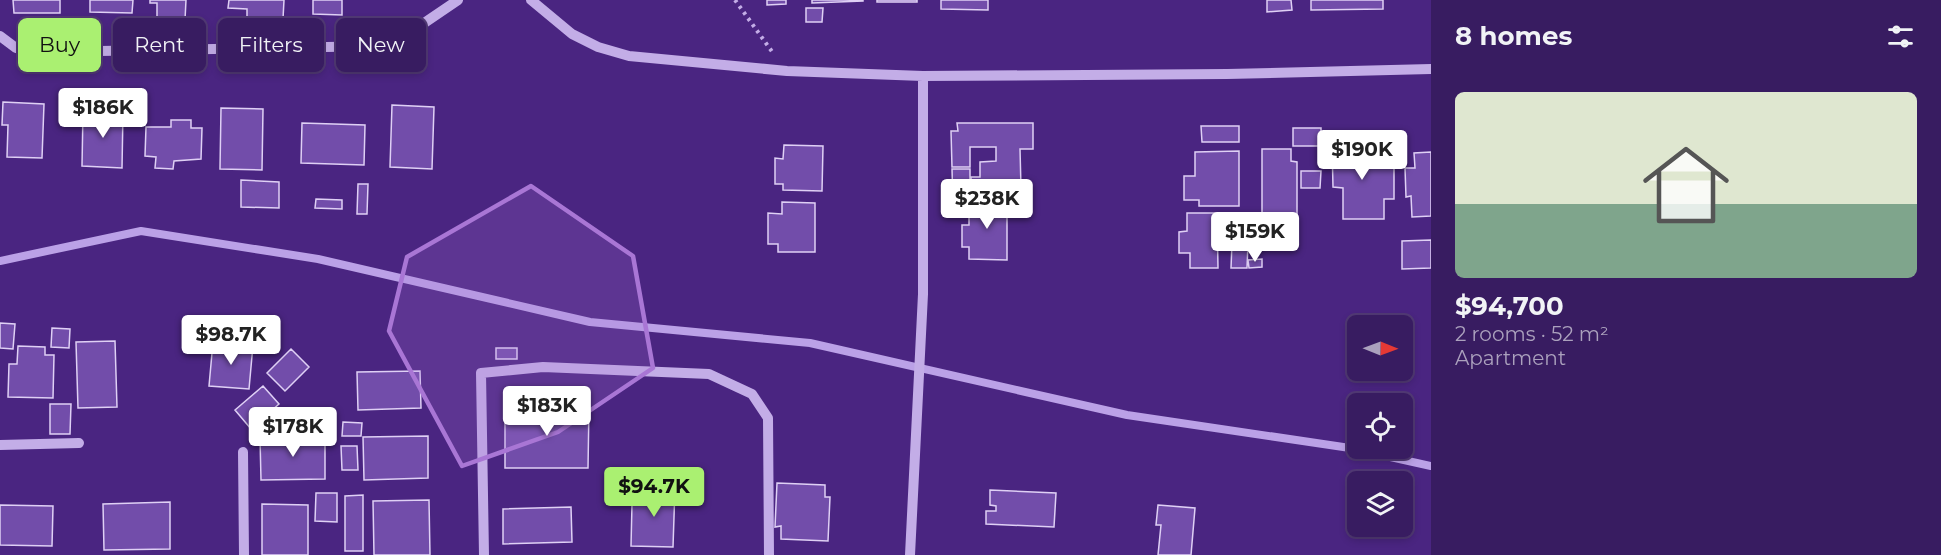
<!DOCTYPE html>
<html lang="en">
<head>
<meta charset="utf-8">
<style>
  body { margin:0; font-family:Montserrat,sans-serif; background:#43296a; color:#f1f3f6; height:100vh; display:flex; flex-direction:column; font-size:22px; white-space:nowrap }
  * { box-sizing:border-box; margin:0 }
  p { font-size:20px; color:#aba1bd }
  .icon { flex:none; width:33px; height:33px; fill:none; stroke:currentColor; stroke-width:2; stroke-linecap:round; stroke-linejoin:round }
  .map { position:relative; flex:1; overflow:hidden }
  .side { display:flex; flex-direction:column; background:#381c61; width:510px }
  .side>* { flex:none }
  .hud { position:absolute; left:18px; top:18px; width:570px; height:54px; display:flex; gap:12px }
  .needle { width:39px; rotate:91deg }
  .tools { position:absolute; left:1347px; top:315px; display:grid; gap:12px }
  .tools a { display:grid; place-items:center; width:66px; height:66px; border-radius:9px; background:#381c61; box-shadow:0 3px 9px #0003,0 0 0 2px #523a76; font-size:30px }
  .price { position:absolute; translate:-50% -51px; padding:0 14px; border-radius:6px; background:#fff; color:#222; font-size:20px; line-height:39px; filter:drop-shadow(0 2px 3px #0008) }
  .price::after { content:''; position:absolute; left:50%; top:36px; width:18px; height:14px; margin-left:-9px; background:inherit; clip-path:polygon(0 0,100% 0,50% 100%) }
  .price.active { background:#aaf071; color:#111 }
  ul { padding:0; list-style:none }
  li { display:grid; align-content:center; gap:12px; height:318px; padding:0 24px }
  li span { display:grid; place-items:center; height:186px; border-radius:9px; color:#555 }
  li>.icon { margin-inline-start:auto }
  span .icon { width:108px; height:108px; fill:#fffc; stroke-width:1 }
  li b { font-size:26px }
  h2 { display:flex; justify-content:space-between; align-items:center; height:72px; padding:0 24px; font-size:26px }
  .pill { padding:0 21px; border-radius:9px; background:#381c61; box-shadow:0 3px 9px #0003,0 0 0 2px #523a76; font-size:21px; line-height:54px }
  .pill.active { background:#aaf071; color:#111 }
  main { display:flex; flex:1; min-height:0 }
  .map>svg:first-child { display:block }
</style>
</head>
<body>
<main>
<div class="map">
<svg width="1431" height="555" viewBox="0 0 1431 555">
  <rect width="100%" height="100%" fill="#4a2581"/>
  <g fill="none" stroke-linecap="round" stroke-linejoin="round">
    <!-- stream -->
    <path stroke="#bba1e7" stroke-width="8" d="M0 261 141 231 318 259 590 322 810 343 1127 415 1350 448 1431 466"/>
  </g>
  <!-- building -->
  <path fill="#724daa" stroke="#dfd0f5" stroke-width="1.5" d="M13 0H60V13H14Z
    M90 0H133L132 13 90 12Z
    M150 0H186L185 20 157 19V3H150Z
    M229 0H284L283 19 247 17V9L228 8Z
    M313 0H342V15L313 14Z
    M767 0H786V4L767 5Z
    M812 0H863V1L812 3Z
    M877 0H917V2H877Z
    M941 0H988V10L941 9Z
    M1267 0H1291L1292 10 1267 12Z
    M1311 0H1383V9L1311 10Z
    M806 8H823L822 22H806Z
    M3 102 44 104 42 158 7 157 8 125H2Z
    M392 105 434 107 432 169 390 167Z
    M221 108 263 109 262 170 220 169Z
    M83 111 123 112 122 168 82 166Z
    M171 120H191V128H202L201 159 174 161 173 169 155 168 156 157 145 156 146 127H171Z
    M302 123 365 125 364 165 301 163Z
    M957 123H1033V149H1020L1021 188 972 189 971 177H980V162L996 161V147H970V167H952L951 131H958Z
    M1201 126H1239V142H1202Z
    M1293 128H1321V146H1293Z
    M784 145 823 146 822 191 783 190V184H775V158L783 159Z
    M1381 145V167H1394V199H1384V219H1343V188L1333 187 1332 146Z
    M1262 149H1291V161L1297 162V217H1262Z
    M1239 151V206H1199V200H1184V176H1195V152Z
    M1431 152V216L1412 217 1411 196 1406 197 1405 168H1415L1414 153Z
    M952 169H970V197H967L966 204H953Z
    M1301 171H1321L1320 188H1301Z
    M241 180 279 182V208L241 207Z
    M358 184H368L367 214H357Z
    M316 199 342 200V209L315 208Z
    M969 199H1007V260L969 259V247H962V225H969Z
    M782 202 815 203V252H778V244H768V213L782 214Z
    M1187 213H1217L1218 268H1190V253H1179V232L1187 231Z
    M1248 222H1261V248H1250V241H1239V231H1248Z
    M1431 240V268L1402 269V241Z
    M1232 243H1248L1247 268H1231Z
    M1262 259V267L1249 268 1248 260Z
    M0 323 15 324 13 349 0 348Z
    M52 328 70 329 69 348 51 347Z
    M115 341 117 407 78 408 76 342Z
    M213 342 253 345 249 389 209 386Z
    M18 346 45 347V355H54L53 398 8 397 9 364H17Z
    M496 348H517V359H496Z
    M291 349 309 367 285 391 267 373Z
    M420 371 421 408 358 410 357 372Z
    M263 386 279 404 251 429 235 410Z
    M50 404H71L70 434H50Z
    M505 406 589 407 588 468H505Z
    M343 422 362 423 361 436H342Z
    M428 436V478L364 480 363 437Z
    M325 437V479L261 480 260 438Z
    M341 446H357L358 470H342Z
    M777 483 825 485V497H830L828 541 781 539V526L775 527Z
    M648 486 675 487 673 547 631 546 632 504H639V495H648Z
    M990 490 1056 493 1054 527 986 524V511H996V506L990 505Z
    M316 493H337V522L315 521Z
    M363 495V551H345V496Z
    M429 500 430 555H374L373 501Z
    M170 502V549L104 550 103 504Z
    M262 504 308 505V555H262Z
    M0 505 53 506 52 546 0 545Z
    M1158 505 1195 508 1191 555H1158L1161 525H1156Z
    M571 507 572 542 503 544V509Z"/>
  <g fill="none" stroke-linecap="round" stroke-linejoin="round">
    <!-- path -->
    <path stroke="#c3ade7" stroke-width="4" stroke-dasharray="3 4.5" stroke-linecap="butt" d="M735 0 773 53"/>
    <!-- minor -->
    <path stroke="#c3ade7" stroke-width="10" d="M531 0 572 34 598 47 629 56 787 71 923 76 1227 74 1431 69
      M0 36 16 48 43 52 384 46 408 34 458 0
      M0 445 79 443
      M243 452 244 555
      M484 555 481 373 543 367 709 374 752 394 768 418 769 555
      M910 555 923 294V76"/>
  </g>
  <!-- marked area -->
  <path fill="#a976d5" fill-opacity="0.2" stroke="#a976d5" stroke-width="4.5" stroke-linejoin="round" d="M531 186 633 256 653 368 558 432 462 466 389 331 407 257Z"/>
</svg>
<div class="tools">
<a><svg class="needle" viewBox="-14 -14 28 28"><path d="M0-13l5 13h-10z" fill="#e53935"/><path d="M0 13l5-13h-10z" fill="#aba1bd"/></svg></a>
<a><svg class="icon" aria-label="locate" viewBox="0 0 24 24"><circle cx="12" cy="12" r="6"/><path d="M12 2v4M12 18v4M2 12h4M18 12h4"/></svg></a>
<a><svg class="icon" aria-label="layers" viewBox="0 0 24 24"><path d="M12 4l9 5-9 5-9-5zM3 14l9 5 9-5"/></svg></a>
</div>
<b class="price" style="left:103px;top:139px">$186K</b>
<b class="price" style="left:1362px;top:181px">$190K</b>
<b class="price" style="left:987px;top:230px">$238K</b>
<b class="price" style="left:1255px;top:263px">$159K</b>
<b class="price" style="left:231px;top:366px">$98.7K</b>
<b class="price" style="left:547px;top:437px">$183K</b>
<b class="price" style="left:293px;top:458px">$178K</b>
<b class="price active" style="left:654px;top:518px">$94.7K</b>
<div class="hud">
<a class="pill active">Buy</a>
<a class="pill">Rent</a>
<a class="pill">Filters</a>
<a class="pill">New</a>
</div>
</div>
<section class="side">
<h2>8 homes<svg class="icon" aria-label="filters" viewBox="0 0 24 24"><path d="M4 7h16M4 17h16"/><circle cx="9" cy="7" r="2"/><circle cx="15" cy="17" r="2"/></svg></h2>
<ul>
<li><span style="background:linear-gradient(#dfe7d0 60%,#7fa58c 0)"><svg class="icon" aria-label="home" viewBox="0 0 24 24"><path d="M3 11l9-7 9 7M6 9v11h12V9"/></svg></span><div><b>$94,700</b><p>2 rooms · 52 m²</p><p>Apartment</p></div></li>
</ul>
</section>
</main>
</body>
</html>
